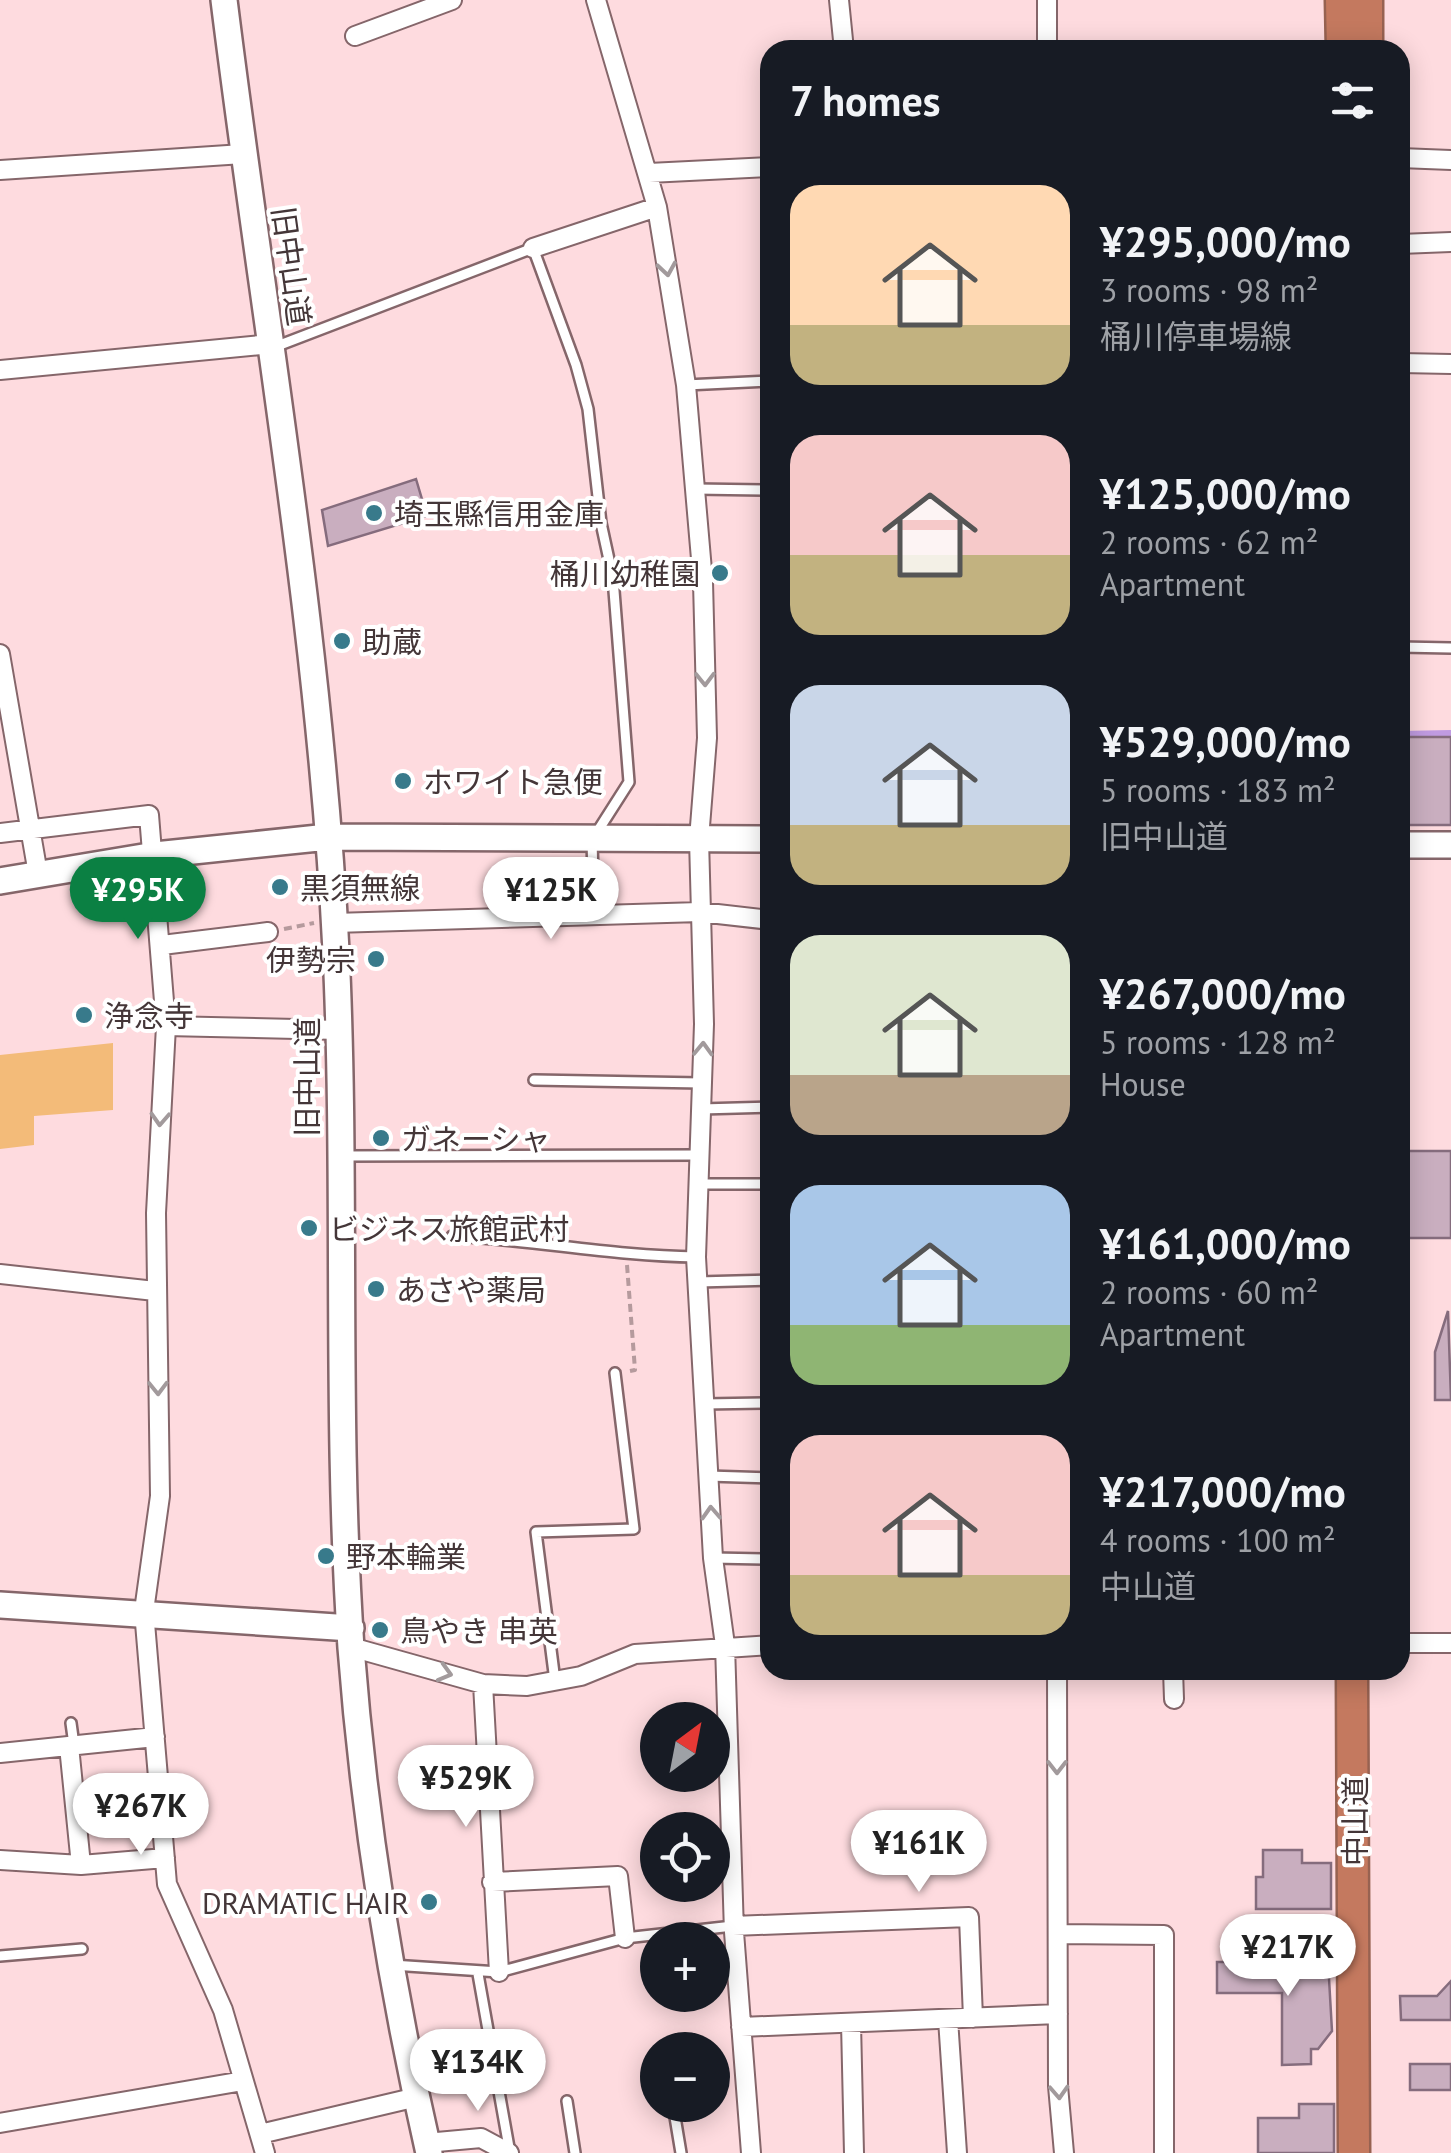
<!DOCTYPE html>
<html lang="en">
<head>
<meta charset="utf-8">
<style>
  body { margin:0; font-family:"PT Sans","Noto Sans JP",sans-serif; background:#242831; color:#f1f3f6; height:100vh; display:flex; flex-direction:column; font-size:38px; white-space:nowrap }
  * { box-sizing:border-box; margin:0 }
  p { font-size:32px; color:#9ea1a6 }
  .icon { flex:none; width:55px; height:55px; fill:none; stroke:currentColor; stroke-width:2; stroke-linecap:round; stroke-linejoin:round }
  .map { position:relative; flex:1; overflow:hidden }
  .panel { position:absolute; left:760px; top:40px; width:650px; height:1640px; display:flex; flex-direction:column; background:#171b24; border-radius:30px; box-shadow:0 5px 25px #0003 }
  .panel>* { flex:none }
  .needle { width:65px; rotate:32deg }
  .controls { position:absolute; left:640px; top:1702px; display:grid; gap:20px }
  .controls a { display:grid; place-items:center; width:90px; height:90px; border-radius:50%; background:#171b24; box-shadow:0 5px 25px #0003; font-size:50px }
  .price { position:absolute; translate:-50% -85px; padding:0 22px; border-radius:35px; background:#fff; color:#222; font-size:32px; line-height:65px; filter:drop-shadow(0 2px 5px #0008) }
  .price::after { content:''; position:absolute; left:50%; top:60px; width:30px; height:22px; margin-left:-15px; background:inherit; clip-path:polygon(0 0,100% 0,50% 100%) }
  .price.selected { background:#0b8043; color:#fff }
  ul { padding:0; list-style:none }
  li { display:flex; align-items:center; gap:30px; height:250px; padding:0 30px }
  li span { display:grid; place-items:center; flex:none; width:280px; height:200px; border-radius:30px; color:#555 }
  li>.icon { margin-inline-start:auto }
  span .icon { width:120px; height:120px; fill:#fffc; stroke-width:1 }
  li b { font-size:42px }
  h2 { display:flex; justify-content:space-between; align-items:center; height:120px; padding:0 30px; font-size:42px }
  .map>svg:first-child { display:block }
</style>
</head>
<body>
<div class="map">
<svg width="1451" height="2153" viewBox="0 0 1451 2153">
  <rect width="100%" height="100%" fill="#fedbdf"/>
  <!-- green -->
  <path fill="#f3bb79" d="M113 1043V1110L34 1116V1145L0 1149V1055Z"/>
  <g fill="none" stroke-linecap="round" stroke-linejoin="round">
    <!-- stream -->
    <path stroke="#c09be1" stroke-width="6" d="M1400 734 1451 733"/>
  </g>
  <!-- building -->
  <path fill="#c9aebf" stroke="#856c7d" stroke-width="2.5" d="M416 479 427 516 328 546 322 510Z
    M1400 737H1451V825H1400Z
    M1401 1151H1451V1238H1401Z
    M1448 1311 1451 1400H1435V1352Z
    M1263 1850H1302V1863H1331V1909H1256V1877H1263Z
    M1301 1955H1320V1960L1328 1961 1332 2031 1318 2049H1311V2064L1282 2065V1993H1217V1962H1301Z
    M1451 1981V2020H1401L1400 1996H1437Z
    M1410 2064H1451V2090H1410Z
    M1299 2104H1334V2153H1258V2118H1299Z"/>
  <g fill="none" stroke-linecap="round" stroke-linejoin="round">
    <defs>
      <path id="lane" d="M272 348 533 248 576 365 588 409 601 523 613 578 629 782 592 840 594 915
        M686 385 770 381
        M695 489 770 490
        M1400 647 1451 648
        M534 1080 701 1083
        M701 1109 770 1107
        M342 1156 699 1155
        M698 1184H770
        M452 1236C534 1240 613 1256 696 1257
        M698 1282 770 1280
        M704 1404 770 1403
        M708 1476 770 1478
        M713 1558 770 1559
        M555 1681 536 1532 634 1529 615 1373
        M71 1723 74 1745
        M0 1956 82 1949
        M392 1965 499 1972 625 1938 733 1926
        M478 1974 510 2153
        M567 2101 575 2153
        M673 2105 681 2153"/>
      <path id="street" d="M596 0 657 207 686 385 703 582 707 738 699 839 704 1024 696 1257 713 1558 725 1645 734 1932 751 2153
        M839 0 844 50
        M355 36 452 0
        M1047 50V0
        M1400 158 1451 160
        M0 170 243 154
        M649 173 770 167
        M1400 244 1451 242
        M533 248 657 207
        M1400 363 1451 364
        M0 370 271 344
        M0 654 38 874
        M0 833 149 815 166 1026 156 1213 160 1496 144 1611 167 1884 223 2010 265 2153
        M334 923 700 912 770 920
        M162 945 268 932
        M166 1026 339 1030
        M0 1274 155 1291
        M1400 1643H1451
        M351 1647 483 1684 527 1686 581 1676 635 1654 770 1645
        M1057 1670 1058 2086 1064 2153
        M1173 1670 1174 1699
        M483 1684 499 1972
        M69 1746 81 1865
        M0 1753 155 1737
        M0 1860 81 1865 165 1858
        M492 1882 618 1876 625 1938
        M733 1926 969 1917 973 2018
        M1058 1934 1164 1935V2153
        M948 2019 957 2153
        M851 2023 854 2153
        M741 2027 1058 2014
        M0 2123 243 2081
        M260 2134 417 2097
        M426 2143 481 2138 509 2153"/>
      <path id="secondary" d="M224 0C263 316 320 632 336 951 347 1183 335 1416 351 1648 364 1818 391 1987 429 2153
        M1400 845H1451
        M0 881 155 855 328 837 770 839
        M0 1605 351 1628"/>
      <path id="highway" d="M1341 0 1342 50
        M1367 0V50
        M1352 1670 1354 2153"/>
    </defs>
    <!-- lane casing -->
    <use href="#lane" stroke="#85666a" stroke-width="14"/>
    <!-- street casing -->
    <use href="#street" stroke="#85666a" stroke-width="22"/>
    <!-- secondary casing -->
    <use href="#secondary" stroke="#85666a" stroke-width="30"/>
    <!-- highway casing -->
    <use href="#highway" stroke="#976251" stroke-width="35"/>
    <!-- path -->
    <path stroke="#b59a9d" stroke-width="4" stroke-dasharray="8 5" stroke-linecap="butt" d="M627 579 683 581
      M284 929 314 923
      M627 1265 635 1370 630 1371"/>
    <!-- lane -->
    <use href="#lane" stroke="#fff" stroke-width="9"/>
    <!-- street -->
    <use href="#street" stroke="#fff" stroke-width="18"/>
    <!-- secondary -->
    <use href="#secondary" stroke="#fff" stroke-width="25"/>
    <!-- highway -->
    <use href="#highway" stroke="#c4795f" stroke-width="30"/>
  </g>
  <!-- one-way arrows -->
  <defs><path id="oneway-chevron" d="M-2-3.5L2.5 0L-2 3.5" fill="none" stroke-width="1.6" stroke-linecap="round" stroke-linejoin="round" transform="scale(2.5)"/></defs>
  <g stroke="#a29a9c">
    <use href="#oneway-chevron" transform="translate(667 269) rotate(81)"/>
    <use href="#oneway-chevron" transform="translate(705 679) rotate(89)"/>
    <use href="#oneway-chevron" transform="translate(703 1049) rotate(-88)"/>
    <use href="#oneway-chevron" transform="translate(160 1119) rotate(93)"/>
    <use href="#oneway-chevron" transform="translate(158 1388) rotate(89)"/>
    <use href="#oneway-chevron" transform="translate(711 1513) rotate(-93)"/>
    <use href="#oneway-chevron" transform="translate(445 1673) rotate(16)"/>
    <use href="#oneway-chevron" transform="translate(1057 1767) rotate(90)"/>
    <use href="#oneway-chevron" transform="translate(1059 2092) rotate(87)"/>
  </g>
  <!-- markers -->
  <g fill="#387a8b" stroke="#fff" stroke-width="4">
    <circle cx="374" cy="513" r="10"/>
    <circle cx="720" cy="573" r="10"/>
    <circle cx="342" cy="641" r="10"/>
    <circle cx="403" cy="781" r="10"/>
    <circle cx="280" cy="887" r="10"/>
    <circle cx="376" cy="959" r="10"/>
    <circle cx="84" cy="1015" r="10"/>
    <circle cx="381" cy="1138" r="10"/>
    <circle cx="309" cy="1228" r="10"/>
    <circle cx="376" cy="1289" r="10"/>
    <circle cx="326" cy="1556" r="10"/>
    <circle cx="380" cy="1630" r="10"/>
    <circle cx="429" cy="1902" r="10"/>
  </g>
  <g text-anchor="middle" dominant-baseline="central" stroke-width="8" stroke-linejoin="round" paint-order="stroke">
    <!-- street labels -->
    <g font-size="30" fill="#443638" stroke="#fff">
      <text transform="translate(292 266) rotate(82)">旧中山道</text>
      <text transform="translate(306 1077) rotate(-90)">旧中山道</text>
      <text transform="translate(1354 1821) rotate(-90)">中山道</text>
    </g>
    <!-- poi labels -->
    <g font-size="30" fill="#443638" stroke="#fff" text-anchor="start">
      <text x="394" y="513">埼玉縣信用金庫</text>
      <text x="700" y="573" text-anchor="end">桶川幼稚園</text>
      <text x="362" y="641">助蔵</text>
      <text x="423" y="781">ホワイト急便</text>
      <text x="300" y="887">黒須無線</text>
      <text x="356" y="959" text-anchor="end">伊勢宗</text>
      <text x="104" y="1015">浄念寺</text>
      <text x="401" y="1138">ガネーシャ</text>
      <text x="329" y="1228">ビジネス旅館武村</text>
      <text x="396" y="1289">あさや薬局</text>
      <text x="346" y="1556">野本輪業</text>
      <text x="400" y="1630">鳥やき 串英</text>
      <text x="409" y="1902" text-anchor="end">DRAMATIC HAIR</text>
    </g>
  </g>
</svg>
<div class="controls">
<a><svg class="needle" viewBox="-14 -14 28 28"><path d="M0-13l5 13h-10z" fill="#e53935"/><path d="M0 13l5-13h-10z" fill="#9ea1a6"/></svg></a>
<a><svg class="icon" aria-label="locate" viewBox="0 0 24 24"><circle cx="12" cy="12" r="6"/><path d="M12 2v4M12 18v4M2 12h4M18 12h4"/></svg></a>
<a>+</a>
<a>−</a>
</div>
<b class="price selected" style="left:138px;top:942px">¥295K</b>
<b class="price" style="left:551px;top:942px">¥125K</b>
<b class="price" style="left:466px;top:1830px">¥529K</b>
<b class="price" style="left:141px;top:1858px">¥267K</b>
<b class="price" style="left:919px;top:1895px">¥161K</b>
<b class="price" style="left:1288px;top:1999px">¥217K</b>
<b class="price" style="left:478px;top:2114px">¥134K</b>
<section class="panel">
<h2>7 homes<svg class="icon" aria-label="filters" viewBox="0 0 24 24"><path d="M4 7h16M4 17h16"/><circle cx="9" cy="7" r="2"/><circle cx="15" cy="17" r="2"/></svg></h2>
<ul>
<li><span style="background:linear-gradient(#ffd9b3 70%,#c2b280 0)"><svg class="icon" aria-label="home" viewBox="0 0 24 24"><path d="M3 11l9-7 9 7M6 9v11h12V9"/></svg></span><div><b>¥295,000/mo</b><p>3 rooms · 98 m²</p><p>桶川停車場線</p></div></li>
<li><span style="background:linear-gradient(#f6c9c9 60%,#c2b280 0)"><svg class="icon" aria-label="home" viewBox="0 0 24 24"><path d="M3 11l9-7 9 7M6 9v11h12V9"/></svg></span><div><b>¥125,000/mo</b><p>2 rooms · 62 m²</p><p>Apartment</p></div></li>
<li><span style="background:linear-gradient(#c9d6e8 70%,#c2b280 0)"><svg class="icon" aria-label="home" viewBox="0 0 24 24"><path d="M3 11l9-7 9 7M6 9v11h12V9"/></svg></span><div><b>¥529,000/mo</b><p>5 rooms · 183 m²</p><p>旧中山道</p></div></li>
<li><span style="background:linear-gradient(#dfe7d0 70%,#b9a48a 0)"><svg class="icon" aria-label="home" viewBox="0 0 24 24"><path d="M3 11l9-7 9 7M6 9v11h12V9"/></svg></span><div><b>¥267,000/mo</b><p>5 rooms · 128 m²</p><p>House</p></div></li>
<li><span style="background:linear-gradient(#a9c7e8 70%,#8fb573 0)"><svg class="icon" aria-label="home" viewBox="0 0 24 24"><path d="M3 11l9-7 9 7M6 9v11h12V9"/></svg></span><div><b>¥161,000/mo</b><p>2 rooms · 60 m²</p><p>Apartment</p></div></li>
<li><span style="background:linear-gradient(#f6c9c9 70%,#c2b280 0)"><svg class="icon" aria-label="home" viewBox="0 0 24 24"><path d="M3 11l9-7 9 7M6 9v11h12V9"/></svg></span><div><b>¥217,000/mo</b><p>4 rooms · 100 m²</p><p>中山道</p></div></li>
</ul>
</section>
</div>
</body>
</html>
